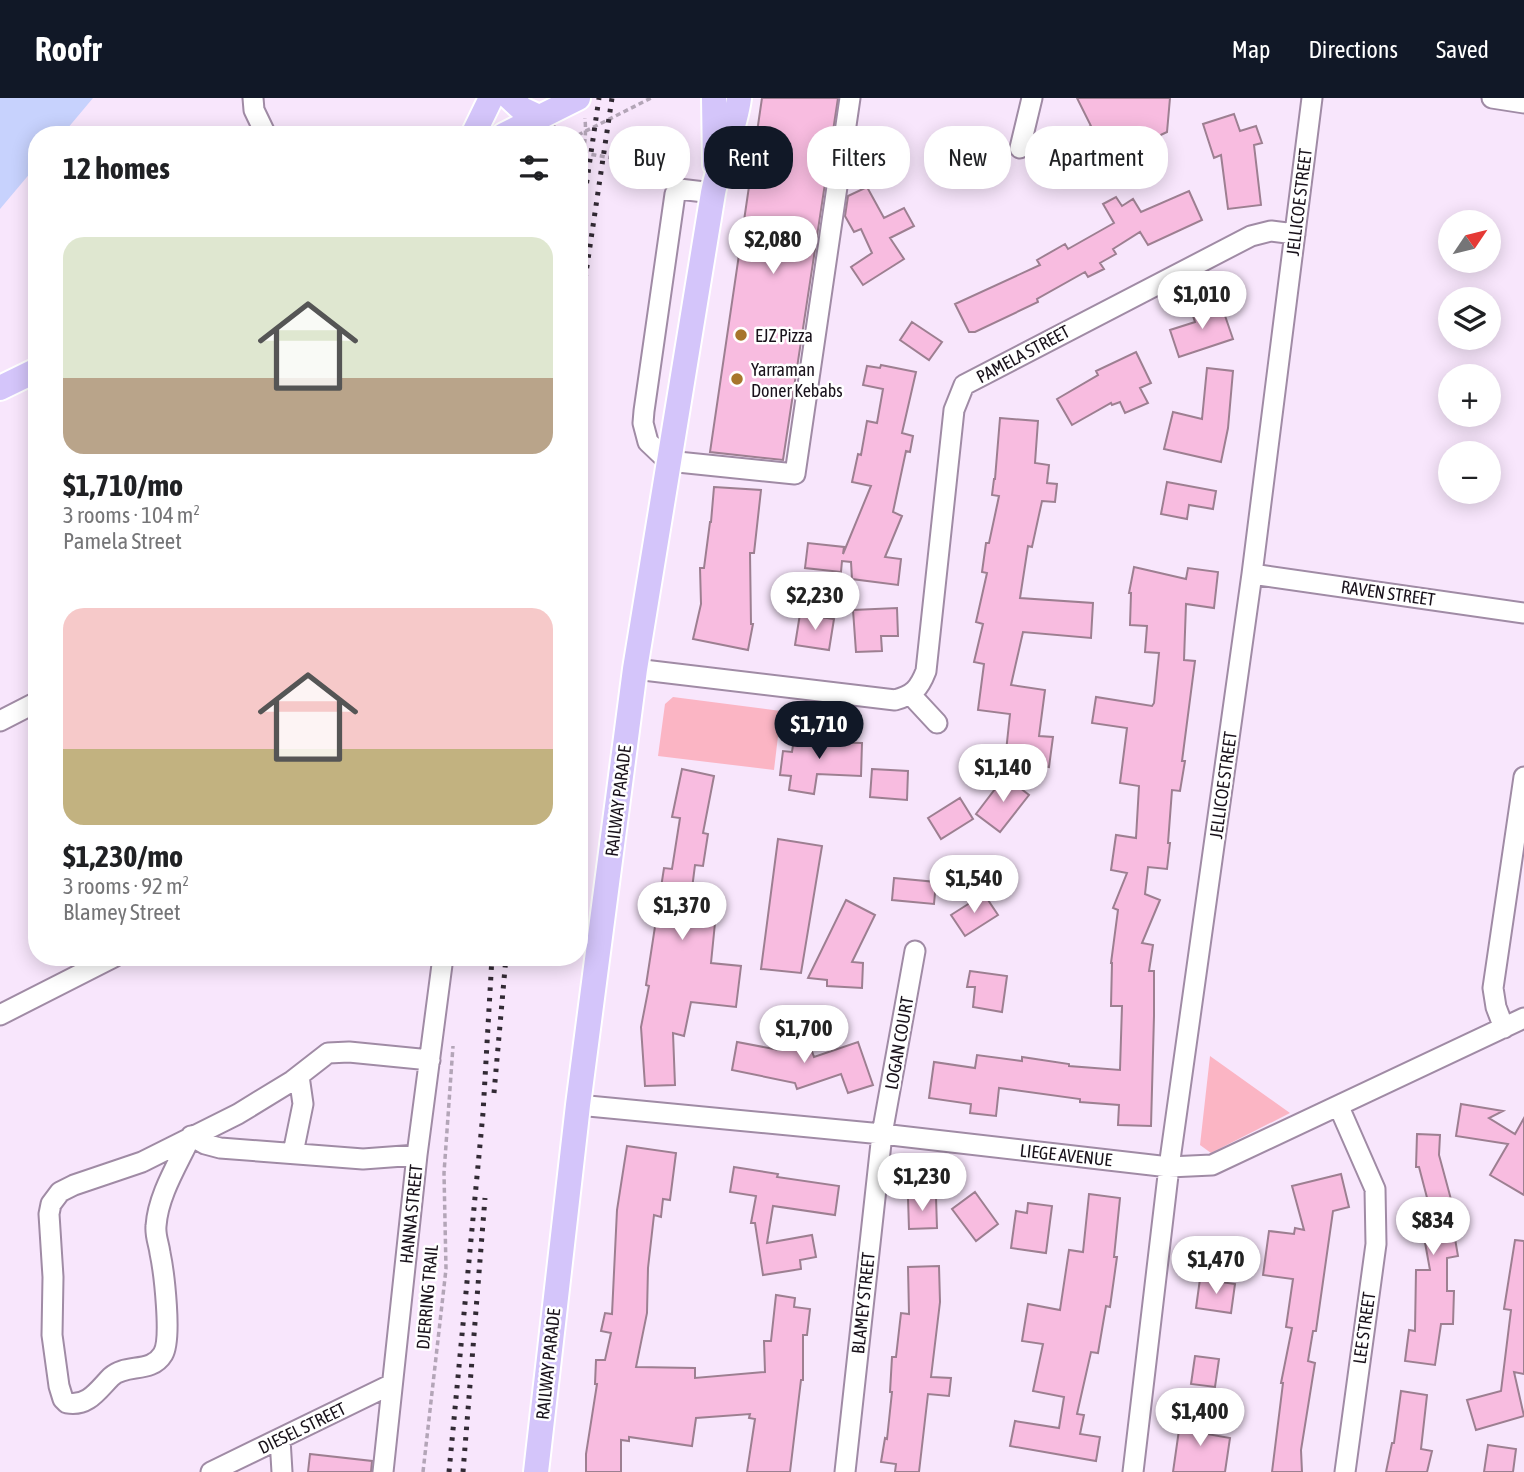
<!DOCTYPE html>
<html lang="en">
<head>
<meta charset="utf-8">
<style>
  body { margin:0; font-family:"Asap Condensed",sans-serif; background:#f6f6f6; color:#202124; height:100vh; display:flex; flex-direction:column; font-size:26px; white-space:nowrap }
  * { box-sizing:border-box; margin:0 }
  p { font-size:23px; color:#757577 }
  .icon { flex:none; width:38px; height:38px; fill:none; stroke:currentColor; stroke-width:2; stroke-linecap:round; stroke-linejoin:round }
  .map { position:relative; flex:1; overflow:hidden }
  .drawer { position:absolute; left:28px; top:28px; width:560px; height:840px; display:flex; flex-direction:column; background:#fff; border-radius:28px; box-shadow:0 4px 18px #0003 }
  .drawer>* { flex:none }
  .banner { position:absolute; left:609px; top:28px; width:665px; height:63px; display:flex; gap:14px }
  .needle { width:46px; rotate:55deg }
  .controls { position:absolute; left:1438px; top:112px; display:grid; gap:14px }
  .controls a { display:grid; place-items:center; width:63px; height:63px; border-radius:50%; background:#fff; box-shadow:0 4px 18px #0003; font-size:35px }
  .price { position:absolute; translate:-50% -60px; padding:0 16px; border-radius:24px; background:#fff; color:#222; font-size:23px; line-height:46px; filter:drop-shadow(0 2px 4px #0008) }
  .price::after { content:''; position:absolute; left:50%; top:42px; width:21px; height:16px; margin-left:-10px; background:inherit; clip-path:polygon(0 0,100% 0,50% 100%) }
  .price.on { background:#111827; color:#fff }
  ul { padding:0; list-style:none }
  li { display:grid; align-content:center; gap:14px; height:371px; padding:0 35px }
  li span { display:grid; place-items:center; height:217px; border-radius:21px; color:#555 }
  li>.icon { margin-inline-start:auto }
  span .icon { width:126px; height:126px; fill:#fffc; stroke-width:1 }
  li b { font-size:30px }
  h2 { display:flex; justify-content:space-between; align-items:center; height:84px; padding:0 35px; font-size:30px }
  .tag { padding:0 24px; border-radius:28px; background:#fff; box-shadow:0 4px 18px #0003; font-size:24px; line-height:63px }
  .tag.on { background:#111827; color:#fff }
  header { display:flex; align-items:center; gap:42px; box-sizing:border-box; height:98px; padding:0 35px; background:#111827; color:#fff }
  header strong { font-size:33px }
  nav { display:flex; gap:38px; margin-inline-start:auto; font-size:24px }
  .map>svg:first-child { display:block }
</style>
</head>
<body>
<header>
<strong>Roofr</strong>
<nav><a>Map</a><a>Directions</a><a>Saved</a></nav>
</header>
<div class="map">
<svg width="1524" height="1374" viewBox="0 0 1524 1374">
  <rect width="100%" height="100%" fill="#f8e6fc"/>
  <!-- green -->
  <path fill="#fbb5c4" d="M673 599 781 613 774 672 658 658 665 606Z
    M1210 958 1290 1015 1211 1055 1200 1047Z"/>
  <!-- water -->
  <path fill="#c7d2fd" d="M0 0H93L62 37H37V67L0 111Z"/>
  <!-- building -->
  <path fill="#f8bce0" stroke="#9d7f91" stroke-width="2" d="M762 0H838L783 362 710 354Z
    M1077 0H1170L1167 34 1150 42 1148 40 1117 56 1116 54 1074 75 1067 61 1075 57 1070 47 1076 44 1073 37 1091 28Z
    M1234 16 1240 33 1256 28 1262 45 1254 47 1261 107 1228 111 1221 57 1214 60 1203 26Z
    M867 89 884 120 904 110 914 128 890 140 904 161 863 187 851 169 872 155 861 131 854 134 845 118 848 98Z
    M1189 93 1202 122 1148 147 1140 134 1113 151 1116 156 1100 165 1104 171 1088 179 1085 174 1037 201 1038 204 975 234H969L955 206 1040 167 1037 162 1065 146 1068 151 1114 125 1103 106 1116 99 1122 108 1133 101 1141 114Z
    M1221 206 1233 241 1179 259 1170 232 1195 224 1192 215Z
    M912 224 942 244 929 262 900 242Z
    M1136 254 1151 285 1140 290 1148 305 1125 315 1120 304 1112 307 1111 305 1072 327 1057 301 1098 277 1096 273Z
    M881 267 916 274 902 335 913 338 910 354 906 353 893 414 902 418 885 459 901 461 898 487 852 481 851 464 842 463 841 474 805 470 808 445 844 449 843 456 871 388 852 384 858 356 861 357 867 323 877 325 883 291 863 287 867 268 880 270Z
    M1207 270 1233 273 1228 330 1221 364 1164 351 1173 314 1202 321Z
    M1000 320 1038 323 1035 365 1049 367 1047 385 1057 386 1055 404 1042 403 1032 449 1028 448 1020 500 1093 505 1091 540 1023 534 1011 587 1045 592 1039 638 1053 639 1049 669 1005 663 1010 616 978 612 984 566 974 564 983 526 976 524 987 475 982 474 986 445H989L999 398 992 397 994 381H995Z
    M1167 384 1216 393 1213 411 1189 407 1187 421 1161 416Z
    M714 389 761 392 754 455H750L751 526H753L748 552 693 541 701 506 700 470H704L710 424H711Z
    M1134 469 1186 481 1188 470 1218 474 1214 510 1186 506 1184 562 1195 563 1182 663H1185L1180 693 1172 692 1168 745H1170L1167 771 1148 769 1145 796 1160 802 1142 845 1153 847 1149 873H1154V918L1151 1028 1118 1027 1119 1007 1080 1004V1001L999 990 996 1018 970 1015 971 1006 929 1000 934 964 975 970 977 957 1022 963V959L1069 966V968L1120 972 1122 908H1111L1112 865H1111L1118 812 1113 810 1127 775 1111 772 1116 737 1136 740 1139 688 1120 685 1127 630 1092 625 1096 599 1152 608 1154 605 1159 555 1145 554 1147 528 1130 527 1131 495H1129Z
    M897 510 898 538H881L882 553 856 554 853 512Z
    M800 516 834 521 829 552 795 547Z
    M795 634 822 638 821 644 862 645 861 678 817 676 814 696 789 692 791 678 780 677 783 653 792 654Z
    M682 671 714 678 703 735 708 736 703 768 695 767 688 822 715 825 711 865 741 868 736 909 691 904 684 938 673 935 675 987 645 988 641 929 649 888 646 887 664 770 672 771 680 720 672 719Z
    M872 671 908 673 907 702 870 699Z
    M1005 678 1029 697 1000 734 976 716Z
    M960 700 973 721 941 741 928 720Z
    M778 741 822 748 801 875 761 871Z
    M894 780 936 784 934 806 892 802Z
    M984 796 998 817 965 838 951 817Z
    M846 802 875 817 852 864 863 865 862 890 827 888V882L808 880Z
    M970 873 1007 878 1002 914 973 909 975 889H967Z
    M808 942 814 959 858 944 873 987 848 995 841 976 797 991 795 985 732 972 737 944 779 952Z
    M1461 1006 1503 1013 1489 1020 1515 1036 1524 1020V1097L1490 1077 1508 1046 1456 1038Z
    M1417 1036 1440 1037 1439 1057 1452 1105 1449 1106 1458 1158 1447 1160V1193H1454L1453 1226H1441L1435 1267 1405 1263 1409 1232 1415 1233 1416 1172H1430L1420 1117 1431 1115 1419 1069H1416Z
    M627 1048 676 1055 670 1102 663 1101 661 1119 654 1117 648 1170 647 1215 636 1269 695 1270V1280L765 1274 764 1243H771L776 1197 795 1200 794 1209 810 1211 807 1237H803V1282H801L790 1374H747L755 1321 749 1320 750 1316 696 1320 692 1348 629 1339V1343L621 1342V1374H586V1356L597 1286H595L596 1262H605L611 1235 601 1233 605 1215 612 1216 617 1112Z
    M734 1069 778 1076 777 1079 839 1088 835 1117 773 1108 767 1145 812 1137 816 1159 800 1162 801 1171 763 1177 755 1125H751L756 1098 730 1094Z
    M1341 1076 1349 1109 1333 1113 1316 1233H1313L1308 1263 1315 1265 1301 1352 1302 1374H1272L1283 1285H1281L1292 1230 1286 1229 1293 1181 1263 1177 1269 1133 1294 1136 1295 1130 1304 1132 1292 1088Z
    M975 1094 998 1126 976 1143 952 1111Z
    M1089 1096 1120 1100 1114 1159H1117L1110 1209 1106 1208 1098 1255 1091 1254 1077 1316 1084 1317 1080 1336 1100 1339 1096 1363 1010 1348 1015 1323 1059 1330 1064 1299 1033 1293 1043 1246 1022 1243 1028 1206 1060 1212 1069 1152 1083 1154Z
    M936 1099 937 1130 909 1131 908 1100Z
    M1028 1105 1052 1108 1046 1155 1011 1150 1016 1113 1027 1115Z
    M1515 1142 1524 1143V1276L1514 1274 1524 1318 1476 1332 1467 1302 1501 1293 1511 1212 1504 1211Z
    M939 1168 940 1204 931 1279 951 1280 949 1298 928 1296 919 1374H895L896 1366 881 1364 885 1340 887 1341 892 1294H890L892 1259H896L901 1215 909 1216 908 1169Z
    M1200 1181 1235 1186 1231 1215 1196 1210Z
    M1195 1258 1219 1261 1215 1289 1191 1286Z
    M1401 1293 1427 1297 1421 1351 1432 1353 1427 1374H1386L1392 1345H1394Z
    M1181 1318 1208 1322 1207 1336 1230 1340 1225 1374H1173Z
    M1488 1347 1516 1351 1513 1374H1484Z
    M310 1356 372 1363 371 1374H308Z"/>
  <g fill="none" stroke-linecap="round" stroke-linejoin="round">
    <defs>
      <path id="minor" d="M253 0 254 12 266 37
        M1492 0 1524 5
        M539 19 547 37
        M1020 50 1032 0
        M713 95 679 91 675 96 644 313 643 325 648 344 668 363 795 376 850 0
        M1252 476 1524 515
        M635 571 895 602C913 597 919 591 926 573L954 312 964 287 1251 138 1271 133 1295 136
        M911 597 937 625
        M0 623 37 604
        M0 917 114 859
        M1504 930 1496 909 1493 890 1524 679
        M578 1007 882 1036 1169 1069 1212 1067 1524 920
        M1339 1009 1375 1091 1376 1146 1345 1374
        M191 1038C178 1066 158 1097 156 1128 155 1138 159 1146 160 1155 164 1174 172 1241 163 1256 151 1276 126 1265 111 1279 98 1292 88 1309 67 1305L63 1301 59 1288 52 1237 53 1179 49 1116 51 1106 60 1094 74 1087 142 1064 238 1016 292 983 328 955 349 954 430 962
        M191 1038 205 1046 220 1050 363 1061 417 1057
        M293 1055 303 1006 299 978
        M280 1341 282 1374
        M211 1374 392 1286
        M383 1374 417 1057 443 859
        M845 1374 882 1036 915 853
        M1133 1374 1169 1069 1252 476 1312 0"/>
      <path id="major" d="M510 0 522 11 539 19
        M714 0 715 66
        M473 37 491 0
        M504 37 578 0
        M0 290 37 272
        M536 1374 578 1007 635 571 713 95C719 62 735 33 739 0"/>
    </defs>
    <!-- minor casing -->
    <use href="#minor" stroke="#a08ba5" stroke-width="23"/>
    <!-- major casing -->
    <use href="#major" stroke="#fff" stroke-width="28"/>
    <!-- path -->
    <path stroke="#b3a5b7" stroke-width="3.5" stroke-dasharray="5 3.5" stroke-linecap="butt" d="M578 37 651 0
      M583 55 678 71
      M579 62C586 49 586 34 585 20
      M423 1374 446 1171 444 1075 453 948"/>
    <!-- minor -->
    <use href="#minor" stroke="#fff" stroke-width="19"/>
    <!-- major -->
    <use href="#major" stroke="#d4c5fa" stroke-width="24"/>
    <!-- rail -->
    <path stroke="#322a34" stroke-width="5" stroke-dasharray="3.5 7" stroke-linecap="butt" d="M579 137 599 0
      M579 222 612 0
      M494 995 506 859
      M449 1374 483 1015 492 859
      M463 1374 485 1100"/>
  </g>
  <!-- markers -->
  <g fill="#a7752b" stroke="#fff" stroke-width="2.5">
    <circle cx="741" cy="237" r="7"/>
    <circle cx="737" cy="281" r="7"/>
  </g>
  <g text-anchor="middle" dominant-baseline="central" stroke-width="5" stroke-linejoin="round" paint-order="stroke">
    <!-- street labels -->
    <g font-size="18" fill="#19121b" stroke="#fff">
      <text transform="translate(1299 104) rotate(-83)">JELLICOE STREET</text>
      <text transform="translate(1023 256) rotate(-28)">PAMELA STREET</text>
      <text transform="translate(1388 495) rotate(8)">RAVEN STREET</text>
      <text transform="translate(1223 687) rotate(-82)">JELLICOE STREET</text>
      <text transform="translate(618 703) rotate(-83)">RAILWAY PARADE</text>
      <text transform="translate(899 945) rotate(-80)">LOGAN COURT</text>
      <text transform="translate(1066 1057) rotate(6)">LIEGE AVENUE</text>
      <text transform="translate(411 1116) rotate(-84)">HANNA STREET</text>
      <text transform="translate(427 1199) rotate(-85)">DJERRING TRAIL</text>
      <text transform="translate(863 1205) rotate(-84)">BLAMEY STREET</text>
      <text transform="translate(1364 1230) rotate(-82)">LEE STREET</text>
      <text transform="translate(548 1266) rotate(-84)">RAILWAY PARADE</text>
      <text transform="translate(302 1330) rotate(-26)">DIESEL STREET</text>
    </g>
    <!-- poi labels -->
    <g font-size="18" fill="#19121b" stroke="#fff" text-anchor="start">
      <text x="755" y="237">EJZ Pizza</text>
      <text x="751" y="271">Yarraman<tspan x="751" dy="21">Doner Kebabs</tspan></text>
    </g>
  </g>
</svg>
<div class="controls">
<a><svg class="needle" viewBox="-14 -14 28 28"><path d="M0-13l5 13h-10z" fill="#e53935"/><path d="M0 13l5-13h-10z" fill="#757577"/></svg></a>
<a><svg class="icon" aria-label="layers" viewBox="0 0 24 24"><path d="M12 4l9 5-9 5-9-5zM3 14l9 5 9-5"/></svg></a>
<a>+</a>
<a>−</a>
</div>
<b class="price" style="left:773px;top:178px">$2,080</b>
<b class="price" style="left:1202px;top:233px">$1,010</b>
<b class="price" style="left:815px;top:534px">$2,230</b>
<b class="price on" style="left:819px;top:663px">$1,710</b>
<b class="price" style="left:1003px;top:706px">$1,140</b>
<b class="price" style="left:974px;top:817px">$1,540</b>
<b class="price" style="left:682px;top:844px">$1,370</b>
<b class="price" style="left:804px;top:967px">$1,700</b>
<b class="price" style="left:922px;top:1115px">$1,230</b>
<b class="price" style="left:1433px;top:1159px">$834</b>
<b class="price" style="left:1216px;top:1198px">$1,470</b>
<b class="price" style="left:1200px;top:1350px">$1,400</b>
<div class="banner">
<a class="tag">Buy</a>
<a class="tag on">Rent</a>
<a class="tag">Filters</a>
<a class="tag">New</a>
<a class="tag">Apartment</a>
</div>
<section class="drawer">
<h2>12 homes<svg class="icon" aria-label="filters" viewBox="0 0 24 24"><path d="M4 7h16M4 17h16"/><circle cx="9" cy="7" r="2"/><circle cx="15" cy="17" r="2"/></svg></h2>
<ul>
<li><span style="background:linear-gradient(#dfe7d0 65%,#b9a48a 0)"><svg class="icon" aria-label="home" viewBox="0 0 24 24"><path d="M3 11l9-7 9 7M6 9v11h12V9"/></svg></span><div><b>$1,710/mo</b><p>3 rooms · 104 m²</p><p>Pamela Street</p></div></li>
<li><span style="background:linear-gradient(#f6c9c9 65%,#c2b280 0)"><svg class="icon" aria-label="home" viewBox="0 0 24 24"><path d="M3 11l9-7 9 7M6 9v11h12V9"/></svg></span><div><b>$1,230/mo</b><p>3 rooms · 92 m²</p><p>Blamey Street</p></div></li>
</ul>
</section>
</div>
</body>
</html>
